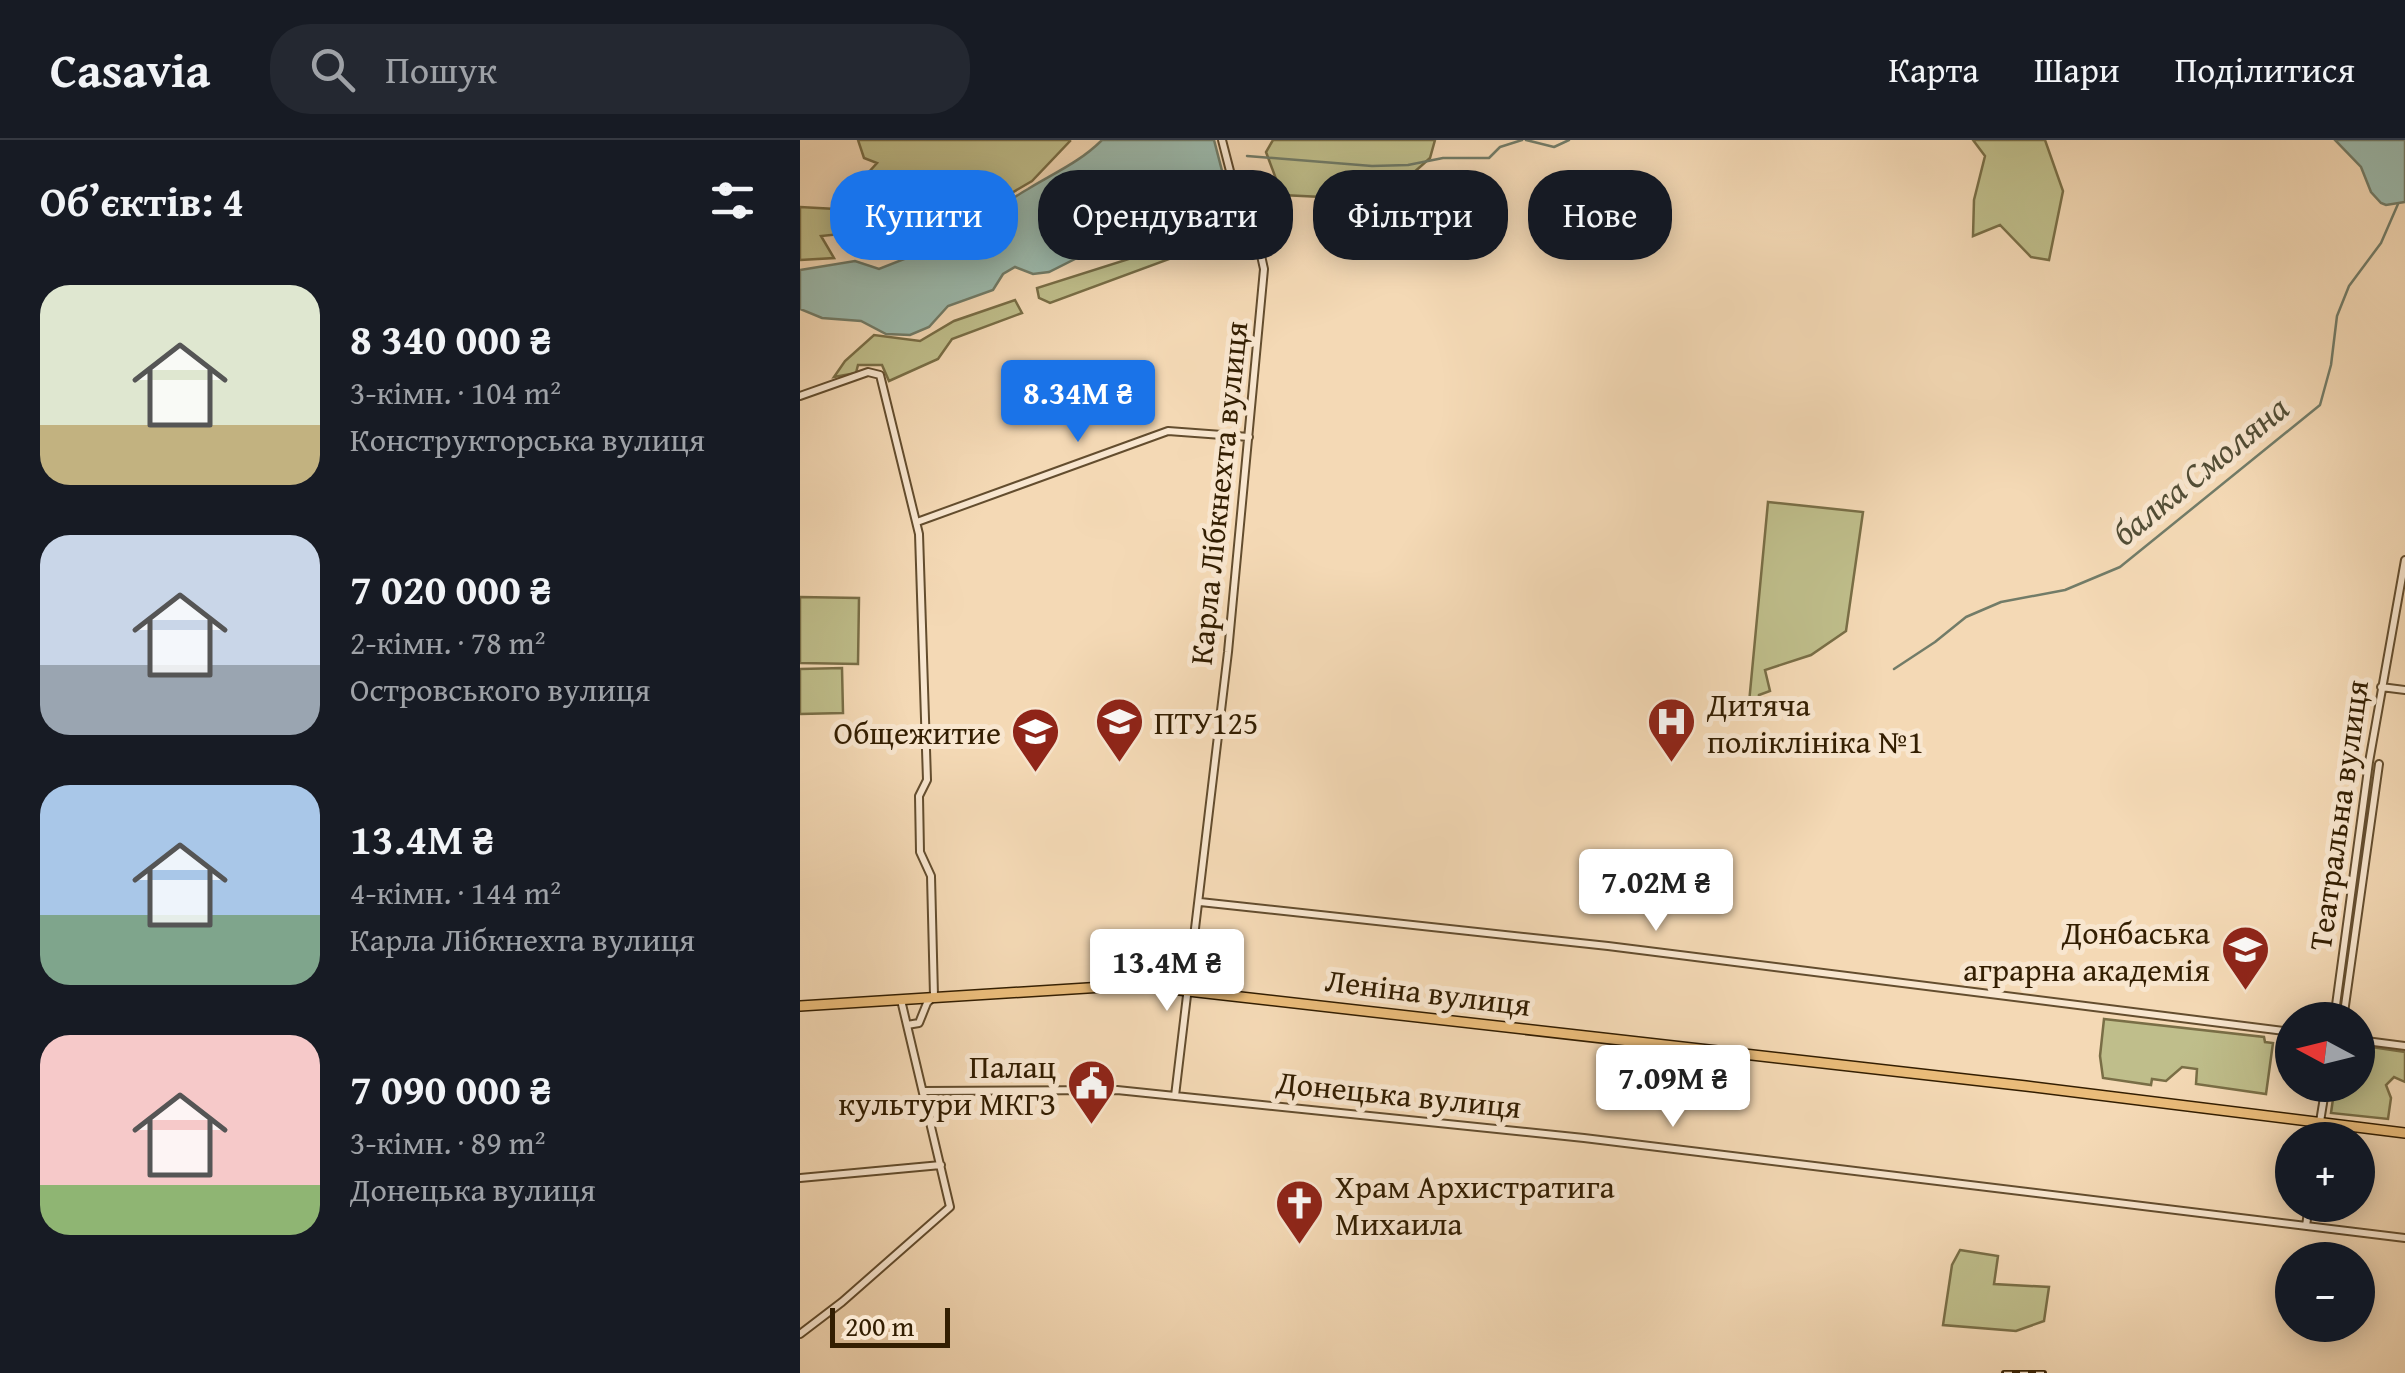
<!DOCTYPE html>
<html lang="uk">
<head>
<meta charset="utf-8">
<style>
  body { margin:0; font-family:"Gentium Book Plus",serif; background:#242831; color:#f1f3f6; height:100vh; display:flex; flex-direction:column; font-size:38px; white-space:nowrap }
  * { box-sizing:border-box; margin:0 }
  p { font-size:32px; color:#9ea1a6 }
  .icon { flex:none; width:55px; height:55px; fill:none; stroke:currentColor; stroke-width:2; stroke-linecap:round; stroke-linejoin:round }
  .map { position:relative; flex:1; overflow:hidden }
  .panel { display:flex; flex-direction:column; background:#171b24; width:800px }
  .panel>* { flex:none }
  .top-card { position:absolute; left:30px; top:30px; width:950px; height:90px; display:flex; gap:20px }
  .needle { width:65px; rotate:277deg }
  .tools { position:absolute; left:1475px; top:862px; display:grid; gap:20px }
  .tools a { display:grid; place-items:center; width:100px; height:100px; border-radius:50%; background:#171b24; box-shadow:0 5px 25px #0003; font-size:50px }
  .scale { position:absolute; left:30px; bottom:25px; width:120px; box-sizing:border-box; padding-left:10px; border:5px solid #331e01; border-top:0; font-size:28px; line-height:35px; white-space:nowrap; color:#331e01; -webkit-text-stroke:8px #f8e6cf; paint-order:stroke }
  .price { position:absolute; translate:-50% -85px; padding:0 22px; border-radius:10px; background:#fff; color:#222; font-size:32px; line-height:65px; filter:drop-shadow(0 2px 5px #0008) }
  .price::after { content:''; position:absolute; left:50%; top:60px; width:30px; height:22px; margin-left:-15px; background:inherit; clip-path:polygon(0 0,100% 0,50% 100%) }
  .price.on { background:#1a73e8; color:#fff }
  ul { padding:0; list-style:none }
  li { display:flex; align-items:center; gap:30px; height:250px; padding:0 40px }
  li span { display:grid; place-items:center; flex:none; width:280px; height:200px; border-radius:30px; color:#555 }
  li>.icon { margin-inline-start:auto }
  span .icon { width:120px; height:120px; fill:#fffc; stroke-width:1 }
  li b { font-size:42px }
  h2 { display:flex; justify-content:space-between; align-items:center; height:120px; padding:0 40px; font-size:42px }
  .tag { padding:0 35px; border-radius:40px; background:#171b24; box-shadow:0 5px 25px #0003; font-size:35px; line-height:90px }
  .tag.on { background:#1a73e8; color:#fff }
  header { display:flex; align-items:center; gap:60px; box-sizing:border-box; height:140px; padding:0 50px; background:#171b24; border-bottom:2px solid #363941 }
  header strong { font-size:48px }
  nav { display:flex; gap:55px; margin-inline-start:auto; font-size:35px }
  .search { width:700px; height:90px; background:#242831; display:flex; align-items:center; gap:25px; box-sizing:border-box; padding:0 35px; border-radius:40px; color:#9ea1a6; font-size:38px }
  main { display:flex; flex:1; min-height:0 }
  .map>svg:first-child { display:block }
</style>
</head>
<body>
<header>
<strong>Casavia</strong>
<div class="search"><svg class="icon" aria-label="search" viewBox="0 0 24 24"><circle cx="10" cy="10" r="6"/><path d="M15 15l6 6"/></svg>Пошук</div>
<nav><a>Карта</a><a>Шари</a><a>Поділитися</a></nav>
</header>
<main>
<section class="panel">
<h2>Об’єктів: 4<svg class="icon" aria-label="filters" viewBox="0 0 24 24"><path d="M4 7h16M4 17h16"/><circle cx="9" cy="7" r="2"/><circle cx="15" cy="17" r="2"/></svg></h2>
<ul>
<li><span style="background:linear-gradient(#dfe7d0 70%,#c2b280 0)"><svg class="icon" aria-label="home" viewBox="0 0 24 24"><path d="M3 11l9-7 9 7M6 9v11h12V9"/></svg></span><div><b>8 340 000 ₴</b><p>3-кімн. · 104 m²</p><p>Конструкторська вулиця</p></div></li>
<li><span style="background:linear-gradient(#c9d6e8 65%,#9aa5b1 0)"><svg class="icon" aria-label="home" viewBox="0 0 24 24"><path d="M3 11l9-7 9 7M6 9v11h12V9"/></svg></span><div><b>7 020 000 ₴</b><p>2-кімн. · 78 m²</p><p>Островського вулиця</p></div></li>
<li><span style="background:linear-gradient(#a9c7e8 65%,#7fa58c 0)"><svg class="icon" aria-label="home" viewBox="0 0 24 24"><path d="M3 11l9-7 9 7M6 9v11h12V9"/></svg></span><div><b>13.4M ₴</b><p>4-кімн. · 144 m²</p><p>Карла Лібкнехта вулиця</p></div></li>
<li><span style="background:linear-gradient(#f6c9c9 75%,#8fb573 0)"><svg class="icon" aria-label="home" viewBox="0 0 24 24"><path d="M3 11l9-7 9 7M6 9v11h12V9"/></svg></span><div><b>7 090 000 ₴</b><p>3-кімн. · 89 m²</p><p>Донецька вулиця</p></div></li>
</ul>
</section>
<div class="map">
<svg width="1605" height="1233" viewBox="0 0 1605 1233">
  <rect width="100%" height="100%" fill="#f4d9b5"/>
  <filter id="stains"><feTurbulence type="fractalNoise" baseFrequency=".002" numOctaves="4"/><feColorMatrix values="0 0 0 0 .2 0 0 0 0 .09 0 0 0 0 .02 0 0 0 .5 -.17"/></filter>
  <radialGradient id="worn" r=".72"><stop offset=".6" stop-color="#630" stop-opacity="0"/><stop offset="1" stop-color="#630" stop-opacity=".3"/></radialGradient>
  <!-- green -->
  <path fill="#bfbe8b" stroke="#796e46" stroke-width="2.5" d="M58 0H269L270 1 232 41 198 61 178 48 166 49 165 73 127 79 126 56 67 54 68 33 77 23 64 18Z
    M473 0H635L630 18 583 60 482 55 466 12Z
    M1173 0H1245L1263 51 1249 120 1231 117 1200 85 1173 96 1174 60 1185 16Z
    M78 60 121 62 123 82 140 85 138 95 121 100 106 96 99 111 91 110 94 87 71 76Z
    M0 67 36 69 51 93 21 96 34 118 0 120Z
    M395 98 388 112 250 163 239 158 237 148Z
    M215 160 222 173 152 199 138 219 89 241 82 225H58L56 233 34 237 45 221 74 195 120 201 154 181Z
    M968 362 1063 372 1046 491 1011 515 965 530 970 551 959 555 958 562 949 563Z
    M0 457 59 458 58 524 0 523Z
    M42 528 43 573 0 574V529Z
    M1304 879 1464 897 1465 902 1473 903 1466 954 1396 944 1397 929 1382 927 1366 941 1352 939 1351 945 1303 938 1300 916Z
    M1558 905 1605 912V942L1594 937 1586 945 1591 958 1588 979 1531 973 1535 945H1558Z
    M1160 1110 1198 1116 1194 1144 1249 1147 1244 1181 1216 1191 1143 1185 1152 1125Z"/>
  <!-- water -->
  <path fill="#9cbaad" stroke="#727c68" stroke-width="2.5" d="M302 0H414L426 46 409 61 391 54 378 60 341 98 287 113 249 132 233 134 215 127 203 134 193 150 148 166 129 187 110 195 86 194 61 181 22 178 0 169V130L55 121 79 129 107 118 121 103 156 96 167 85 180 84 186 71C203 67 212 58 228 49 254 33 280 22 302 0Z
    M1535 0H1605V62L1586 65 1581 63 1571 52 1561 27Z"/>
  <g fill="none" stroke-linecap="round" stroke-linejoin="round">
    <!-- stream -->
    <path stroke="#727c68" stroke-width="2.5" d="M726 0 754 7 769 0
      M447 16 572 26 608 25 643 18H689L700 7 722 0
      M1094 529 1135 502 1166 477 1201 462 1265 450 1320 427 1520 265 1531 225 1537 176 1549 146 1581 103 1598 64"/>
    <defs>
      <path id="minor" d="M0 256 68 232 80 235 119 394 127 640 119 656 120 712 131 736 134 856 127 863 119 883 107 885
        M117 382 368 291 449 297
        M1581 547 1605 550
        M400 762 808 806 1492 892
        M1534 880 1569 622 1605 420
        M1543 880 1579 624
        M1558 900 1605 906
        M123 951 317 950 784 998 1605 1098
        M375 956 428 512 464 129 458 102 438 62 422 0
        M1517 1000 1526 945
        M0 1038 141 1025
        M1506 1086 1509 1065
        M0 1194 42 1162 150 1067 101 860"/>
      <path id="major" d="M0 866 335 845 1226 946 1605 993"/>
    </defs>
    <!-- minor casing -->
    <use href="#minor" stroke="#634d2e" stroke-width="10"/>
    <!-- major casing -->
    <use href="#major" stroke="#331e01" stroke-width="12"/>
    <!-- minor -->
    <use href="#minor" stroke="#f8e6cf" stroke-width="6"/>
    <!-- major -->
    <use href="#major" stroke="#eabc7a" stroke-width="9"/>
    <defs>
      <path id="rail" d="M1204 1233H1244"/>
    </defs>
    <!-- rail casing -->
    <use href="#rail" stroke="#331e01" stroke-width="6"/>
    <!-- rail -->
    <use href="#rail" stroke="#f8e6cf" stroke-width="2.5" stroke-dasharray="8" stroke-linecap="butt"/>
  </g>
  <!-- icons -->
  <defs>
    <symbol id="university-pin" viewBox="-11 -11 22 30"><path d="M0 17L-7.5 6A9.5 9.5 0 1 1 7.5 6Z" fill="#8f2418" stroke="#f8e6cf"/><path d="M0-5L7-2L0 1L-7-2ZM-4 1L0 2.5L4 1V4Q0 6-4 4Z" fill="#fff"/></symbol>
    <symbol id="hospital-pin" viewBox="-11 -11 22 30"><path d="M0 17L-7.5 6A9.5 9.5 0 1 1 7.5 6Z" fill="#8f2418" stroke="#f8e6cf"/><path d="M-5-5h3v3.5h4V-5h3V5h-3V1.5h-4V5h-3Z" fill="#fff"/></symbol>
    <symbol id="civic-pin" viewBox="-11 -11 22 30"><path d="M0 17L-7.5 6A9.5 9.5 0 1 1 7.5 6Z" fill="#8f2418" stroke="#f8e6cf"/><path d="M-.6-6.5H3V-4.5H.6V-3L4-1V1h2V6H-6V1h2V-1L-.6-3ZM-1.2 2.5V6h2.4V2.5Z" fill="#fff"/></symbol>
    <symbol id="church-pin" viewBox="-11 -11 22 30"><path d="M0 17L-7.5 6A9.5 9.5 0 1 1 7.5 6Z" fill="#8f2418" stroke="#f8e6cf"/><path d="M-1.2-6h2.4v3.5h3.3v2.4h-3.3V6h-2.4V-.1h-3.3v-2.4h3.3Z" fill="#fff"/></symbol>
  </defs>
  <g fill-rule="evenodd">
    <use href="#university-pin" x="292" y="554" width="55" height="75"/>
    <use href="#hospital-pin" x="844" y="554" width="55" height="75"/>
    <use href="#university-pin" x="208" y="564" width="55" height="75"/>
    <use href="#university-pin" x="1418" y="782" width="55" height="75"/>
    <use href="#civic-pin" x="264" y="916" width="55" height="75"/>
    <use href="#church-pin" x="472" y="1036" width="55" height="75"/>
  </g>
  <g text-anchor="middle" dominant-baseline="central" stroke-width="10" stroke-linejoin="round" paint-order="stroke">
    <!-- street labels -->
    <g font-size="32" fill="#331e01" stroke="#f8e6cf">
      <text transform="translate(418 353) rotate(-84)">Карла Лібкнехта вулиця</text>
      <text transform="translate(1538 675) rotate(-82)">Театральна вулиця</text>
      <text transform="translate(628 852) rotate(7)">Леніна вулиця</text>
      <text transform="translate(599 954) rotate(6)">Донецька вулиця</text>
    </g>
    <!-- poi labels -->
    <g font-size="32" fill="#331e01" stroke="#f8e6cf" text-anchor="start">
      <text x="907" y="564">Дитяча<tspan x="907" dy="37">поліклініка №1</tspan></text>
      <text x="354" y="582">ПТУ125</text>
      <text x="201" y="592" text-anchor="end">Общежитие</text>
      <text x="1410" y="792" text-anchor="end">Донбаська<tspan x="1410" dy="37">аграрна академія</tspan></text>
      <text x="256" y="926" text-anchor="end">Палац<tspan x="256" dy="37">культури МКГЗ</tspan></text>
      <text x="535" y="1046">Храм Архистратига<tspan x="535" dy="37">Михаила</tspan></text>
    </g>
    <!-- water labels -->
    <g font-size="35" font-style="italic" fill="#524d35" stroke="#f8e6cf">
      <text transform="translate(1400 330) rotate(-39)">балка Смоляна</text>
    </g>
  </g>
  <rect width="100%" height="100%" filter="url(#stains)"/>
  <rect width="100%" height="100%" fill="url(#worn)"/>
</svg>
<div class="tools">
<a><svg class="needle" viewBox="-14 -14 28 28"><path d="M0-13l5 13h-10z" fill="#e53935"/><path d="M0 13l5-13h-10z" fill="#9ea1a6"/></svg></a>
<a>+</a>
<a>−</a>
</div>
<div class="scale">200 m</div>
<b class="price on" style="left:278px;top:305px">8.34M ₴</b>
<b class="price" style="left:856px;top:794px">7.02M ₴</b>
<b class="price" style="left:367px;top:874px">13.4M ₴</b>
<b class="price" style="left:873px;top:990px">7.09M ₴</b>
<div class="top-card">
<a class="tag on">Купити</a>
<a class="tag">Орендувати</a>
<a class="tag">Фільтри</a>
<a class="tag">Нове</a>
</div>
</div>
</main>
</body>
</html>
